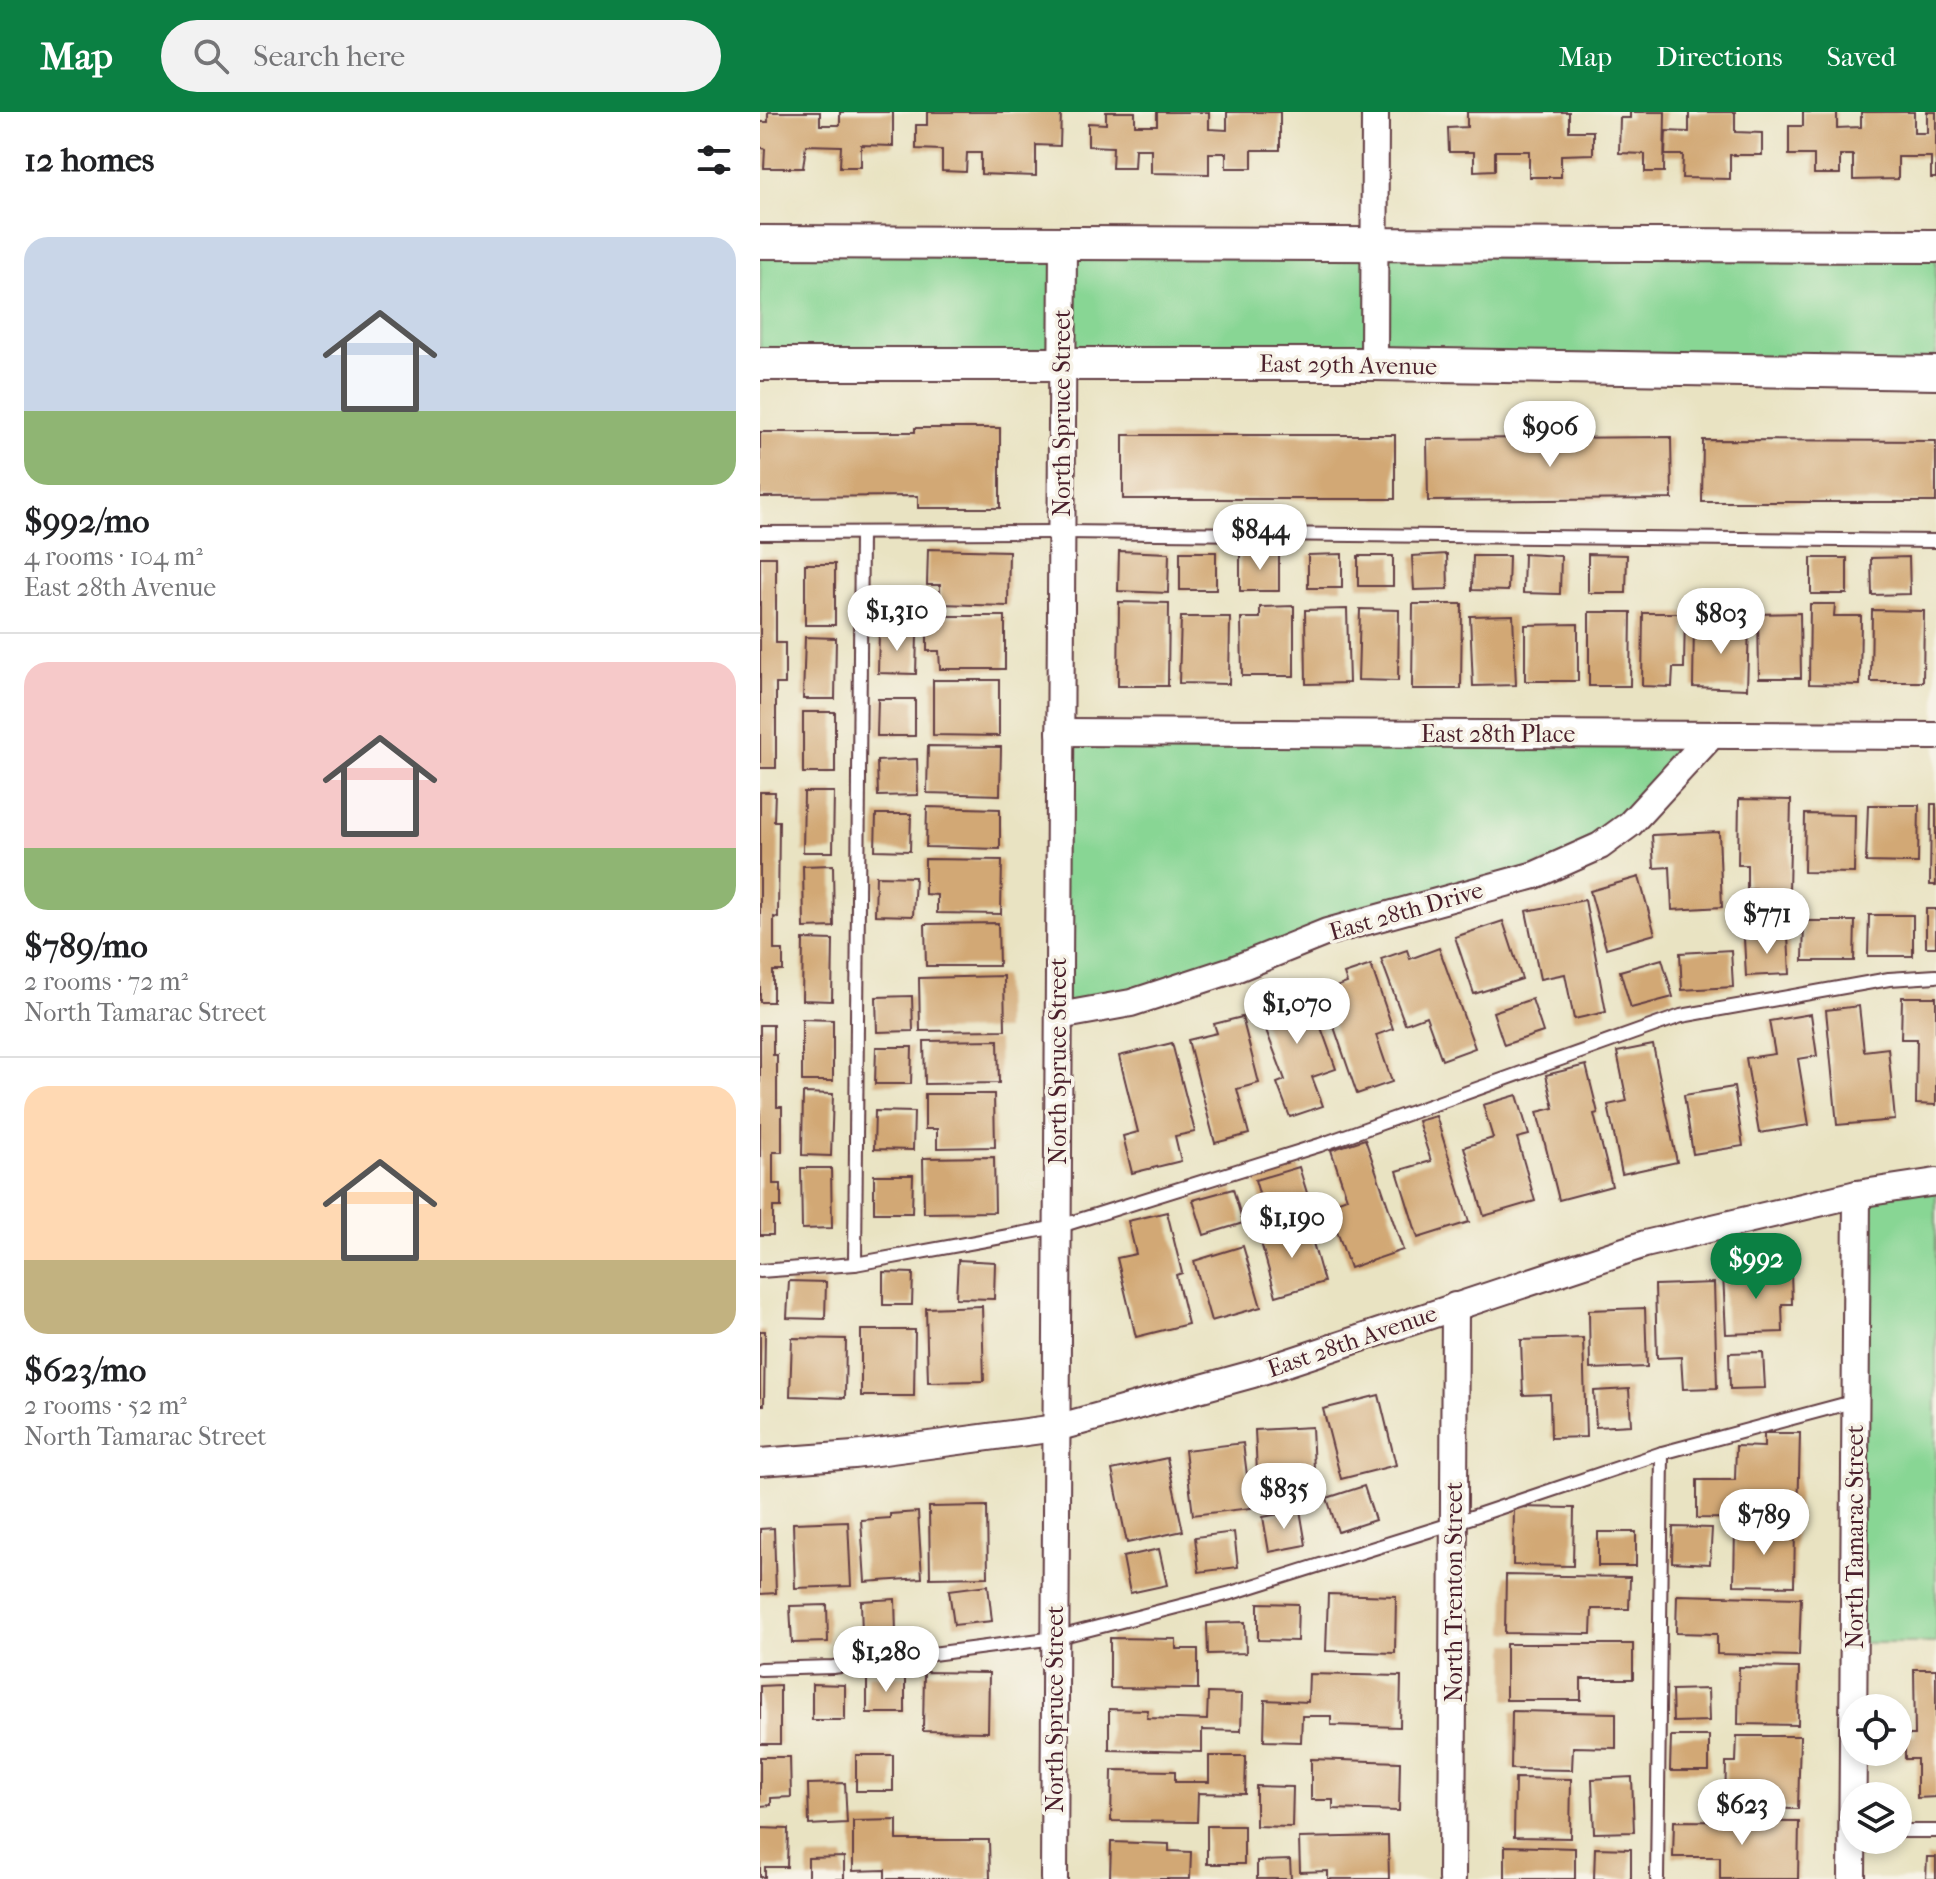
<!DOCTYPE html>
<html lang="en">
<head>
<meta charset="utf-8">
<style>
	:root { --surface:#fff; --page:#f2f2f2; --text:#202124; --muted:#757577; --line:#e0e0e0; --accent:#0b8043 }
	body { margin:0; font-family:"IM FELL French Canon",serif; background:var(--page); color:var(--text); height:100vh; display:flex; flex-direction:column; font-size:30px; white-space:nowrap }
	* { box-sizing:border-box; margin:0 }
	p { font-size:26px; color:var(--muted) }
	.icon { flex:none; width:44px; height:44px; fill:none; stroke:currentColor; stroke-width:2; stroke-linecap:round; stroke-linejoin:round }
	.map { position:relative; flex:1; overflow:hidden }
	.sheet { display:flex; flex-direction:column; background:var(--surface); width:760px }
	.sheet>* { flex:none }
	.tools { position:absolute; left:1080px; top:1582px; display:grid; gap:16px }
	.tools a { display:grid; place-items:center; width:72px; height:72px; border-radius:50%; background:var(--surface); box-shadow:0 4px 12px #0003; font-size:40px }
	.price { position:absolute; translate:-50% -68px; padding:0 18px; border-radius:28px; background:#fff; color:#222; font-size:26px; line-height:52px; filter:drop-shadow(0 2px 4px #0008) }
	.price::after { content:''; position:absolute; left:50%; top:48px; width:24px; height:18px; margin-left:-12px; background:inherit; clip-path:polygon(0 0,100% 0,50% 100%) }
	.price.on { background:var(--accent); color:#fff }
	ul { padding:0; list-style:none }
	li { display:grid; align-content:center; gap:16px; height:424px; padding:0 24px }
	li+li { border-top:2px solid var(--line) }
	li span { display:grid; place-items:center; height:248px; border-radius:24px; color:#555 }
	li>.icon { margin-inline-start:auto }
	span .icon { width:144px; height:144px; fill:#fffc; stroke-width:1 }
	li b { font-size:34px }
	h2 { display:flex; justify-content:space-between; align-items:center; height:96px; padding:0 24px; font-size:34px }
	header { display:flex; align-items:center; gap:48px; box-sizing:border-box; height:112px; padding:0 40px; background:var(--accent); color:#fff }
	header strong { font-size:38px }
	nav { display:flex; gap:44px; margin-inline-start:auto; font-size:28px }
	.search { width:560px; height:72px; background:var(--page); display:flex; align-items:center; gap:20px; box-sizing:border-box; padding:0 28px; border-radius:44px; color:var(--muted); font-size:30px }
	main { display:flex; flex:1; min-height:0 }
	.map>svg:first-child { display:block }
	.green { fill:#88d694; stroke:#697a60; stroke-width:2 }
	.building { fill:#d2a874 }
	.lines { fill:none; stroke-linecap:round; stroke-linejoin:round }
	.service-casing { stroke:#623c42; stroke-width:16 }
	.minor-casing { stroke:#623c42; stroke-width:30 }
	.tertiary-casing { stroke:#623c42; stroke-width:36 }
	.service { stroke:#fff; stroke-width:12 }
	.minor { stroke:#fff; stroke-width:26 }
	.tertiary { stroke:#fff; stroke-width:32 }
	.labels { text-anchor:middle; stroke-width:7; stroke-linejoin:round; paint-order:stroke }
	.street-label { font-size:24px; fill:#4a1f2b; stroke:#f7f3e8 }
</style>
</head>
<body>
<header>
<strong>Map</strong>
<div class="search"><svg class="icon" aria-label="search" viewBox="0 0 24 24"><circle cx="10" cy="10" r="6"/><path d="M15 15l6 6"/></svg>Search here</div>
<nav><a>Map</a><a>Directions</a><a>Saved</a></nav>
</header>
<main>
<section class="sheet">
<h2>12 homes<svg class="icon" aria-label="filters" viewBox="0 0 24 24"><path d="M4 7h16M4 17h16"/><circle cx="9" cy="7" r="2"/><circle cx="15" cy="17" r="2"/></svg></h2>
<ul>
<li><span style="background:linear-gradient(#c9d6e8 70%,#8fb573 0)"><svg class="icon" aria-label="home" viewBox="0 0 24 24"><path d="M3 11l9-7 9 7M6 9v11h12V9"/></svg></span><div><b>$992/mo</b><p>4 rooms · 104 m²</p><p>East 28th Avenue</p></div></li>
<li><span style="background:linear-gradient(#f6c9c9 75%,#8fb573 0)"><svg class="icon" aria-label="home" viewBox="0 0 24 24"><path d="M3 11l9-7 9 7M6 9v11h12V9"/></svg></span><div><b>$789/mo</b><p>2 rooms · 72 m²</p><p>North Tamarac Street</p></div></li>
<li><span style="background:linear-gradient(#ffd9b3 70%,#c2b280 0)"><svg class="icon" aria-label="home" viewBox="0 0 24 24"><path d="M3 11l9-7 9 7M6 9v11h12V9"/></svg></span><div><b>$623/mo</b><p>2 rooms · 52 m²</p><p>North Tamarac Street</p></div></li>
</ul>
</section>
<div class="map">
<svg width="1176" height="1767" viewBox="0 0 1176 1767">
	<rect width="100%" height="100%" fill="#f7f3e8"/>
	<filter id="ink" filterUnits="userSpaceOnUse"><feTurbulence type="fractalNoise" baseFrequency=".0125" numOctaves="2"/><feDisplacementMap in="SourceGraphic" scale="16" xChannelSelector="R" yChannelSelector="G"/><feConvolveMatrix kernelMatrix="1 2 1 2 8 2 1 2 1" color-interpolation-filters="sRGB"/></filter>
	<filter id="wash" filterUnits="userSpaceOnUse"><feTurbulence type="fractalNoise" baseFrequency=".006" numOctaves="4" result="noise"/><feDisplacementMap in="SourceGraphic" scale="32" xChannelSelector="R" yChannelSelector="G"/><feGaussianBlur stdDeviation="1.8" result="paint"/><feColorMatrix in="noise" values="0 0 0 0 0 0 0 0 0 0 0 0 0 0 0 0 0 1.4 0 .05"/><feComposite in="paint" operator="in"/></filter>
	<g filter="url(#wash)">
		<rect width="100%" height="100%" fill="#e9e3c2"/>
		<!-- green -->
		<g class="green">
			<polygon points="0,130 1176,134 1176,261 0,252"/>
			<polygon points="300,620 952,623 840,734 299,904"/>
			<polygon points="1176,1070 1176,1531 1095,1531 1097,1082"/>
		</g>
		<g id="blocks">
			<!-- building -->
			<g class="building">
				<polygon points="8,0 60,0 60,13 80,13 80,0 133,0 133,34 101,33 101,55 80,55 81,34 46,33 43,56 4,56 5,37 0,35 0,10 8,10"/>
				<polygon points="167,0 301,0 300,34 276,33 276,64 221,62 221,41 207,41 206,60 182,59 182,38 156,37 156,13 167,13"/>
				<polygon points="346,0 375,0 375,13 397,13 397,0 449,0 449,17 467,18 467,0 520,0 520,38 492,38 492,56 466,56 466,41 449,41 449,62 391,61 391,37 375,37 374,56 352,56 353,35 328,34 328,11 346,12"/>
				<polygon points="707,0 809,0 809,19 833,19 833,42 801,43 801,65 769,65 769,39 735,39 735,58 714,59 714,40 689,40 688,16 707,15"/>
				<polygon points="870,0 905,0 904,60 885,60 885,42 859,41 860,6 870,6"/>
				<polygon points="929,0 975,0 975,20 1002,21 1002,43 970,43 970,67 922,66 923,43 905,43 906,19 929,20"/>
				<polygon points="1043,0 1077,0 1077,16 1101,15 1101,0 1154,0 1154,21 1167,21 1167,0 1176,0 1176,66 1171,66 1171,45 1138,45 1138,67 1093,68 1093,43 1080,43 1080,62 1054,62 1054,43 1029,43 1029,14 1043,14"/>
				<polygon points="155,316 240,316 240,396 158,396 158,384 0,385 0,320 155,320"/>
				<rect x="363" y="323" width="272" height="64"/>
				<polygon points="911,325 912,387 668,389 667,327"/>
				<polygon points="943,328 1176,329 1176,390 942,390"/>
				<polygon points="168,437 249,439 248,494 180,492 180,473 167,473"/>
				<polygon points="359,439 409,441 408,481 358,479"/>
				<rect x="420" y="440" width="36" height="38"/>
				<rect x="480" y="441" width="39" height="38"/>
				<polygon points="582,442 582,476 548,476 548,443"/>
				<polygon points="687,442 688,477 654,478 652,444"/>
				<polygon points="764,442 801,444 800,482 763,481"/>
				<polygon points="828,442 867,443 866,481 828,481"/>
				<rect x="598" y="444" width="35" height="30"/>
				<polygon points="713,444 749,444 748,479 712,478"/>
				<polygon points="0,445 16,445 16,531 25,531 25,572 16,572 16,656 0,656"/>
				<polygon points="1149,445 1150,482 1112,483 1111,446"/>
				<rect x="1051" y="446" width="36" height="36"/>
				<rect x="45" y="452" width="30" height="61"/>
				<polygon points="359,490 409,491 408,574 358,574"/>
				<polygon points="653,492 702,492 701,577 652,577"/>
				<polygon points="1050,492 1075,492 1074,504 1101,504 1100,573 1049,572"/>
				<polygon points="534,494 534,564 482,564 481,506 500,506 500,495"/>
				<polygon points="587,497 589,571 546,572 545,498"/>
				<polygon points="600,497 639,498 638,569 598,568"/>
				<polygon points="1112,498 1164,499 1163,570 1111,570"/>
				<polygon points="829,500 871,500 870,574 829,574"/>
				<polygon points="883,501 925,501 924,556 913,556 912,575 882,574"/>
				<polygon points="1040,501 1041,566 999,566 998,502"/>
				<polygon points="753,503 756,573 713,574 710,504"/>
				<polygon points="167,504 245,504 245,557 180,557 179,539 167,539"/>
				<polygon points="421,505 470,505 469,572 419,571"/>
				<polygon points="934,511 989,513 987,577 933,575"/>
				<polygon points="818,512 818,569 765,569 765,513"/>
				<polygon points="119,520 157,522 156,562 118,561"/>
				<polygon points="45,525 76,526 75,587 43,587"/>
				<polygon points="173,568 239,568 239,624 173,623"/>
				<polygon points="118,587 155,587 155,624 117,624"/>
				<rect x="43" y="600" width="32" height="61"/>
				<polygon points="168,634 241,635 240,683 167,681"/>
				<polygon points="157,647 158,683 118,684 117,649"/>
				<polygon points="0,680 15,680 14,709 19,709 18,806 14,805 14,838 23,838 23,859 13,859 13,890 0,890"/>
				<polygon points="44,680 74,680 73,740 43,740"/>
				<polygon points="979,687 1031,688 1029,779 987,777 987,753 978,753"/>
				<polygon points="1171,692 1176,692 1176,773 1170,773"/>
				<polygon points="1108,693 1159,693 1158,751 1106,750"/>
				<polygon points="167,695 240,697 240,737 166,735"/>
				<polygon points="116,702 151,702 150,739 115,738"/>
				<polygon points="1045,702 1095,703 1094,761 1044,760"/>
				<polygon points="959,720 962,795 912,798 910,755 894,756 892,723"/>
				<polygon points="165,747 242,748 241,802 177,801 177,783 165,782"/>
				<polygon points="73,753 74,815 44,816 43,754"/>
				<polygon points="116,764 155,765 153,804 115,803"/>
				<polygon points="879,765 895,822 846,836 830,779"/>
				<polygon points="825,788 846,900 814,907 805,862 780,867 766,799"/>
				<rect x="1166" y="797" width="10" height="38"/>
				<polygon points="1109,803 1153,803 1153,844 1108,844"/>
				<polygon points="743,809 762,867 714,882 695,825"/>
				<polygon points="1044,809 1095,809 1094,849 1043,849"/>
				<polygon points="238,811 239,854 166,854 165,812"/>
				<polygon points="1028,824 1030,862 986,864 984,826"/>
				<polygon points="43,827 73,828 72,889 42,888"/>
				<polygon points="679,836 715,936 682,948 666,904 645,912 621,847 647,838 650,847"/>
				<polygon points="971,838 973,875 922,878 920,841"/>
				<polygon points="902,847 913,885 871,896 860,859"/>
				<polygon points="611,853 633,917 616,923 632,970 597,982 562,880 587,871 584,862"/>
				<polygon points="244,864 245,918 160,919 159,866"/>
				<polygon points="545,871 576,957 552,965 563,994 530,1005 517,971 525,968 495,889"/>
				<polygon points="152,884 153,919 117,920 116,885"/>
				<polygon points="1142,885 1176,885 1176,993 1156,992 1157,927 1141,927"/>
				<polygon points="772,887 783,920 744,933 733,900"/>
				<polygon points="1099,894 1104,939 1128,936 1135,1008 1077,1013 1066,898"/>
				<polygon points="1051,902 1057,944 1038,947 1049,1013 999,1021 986,946 1015,942 1009,909"/>
				<polygon points="482,905 499,971 477,977 489,1022 455,1031 428,928 457,921 454,912"/>
				<polygon points="42,907 73,908 73,969 42,969"/>
				<polygon points="0,913 13,913 13,943 17,943 17,995 22,995 22,1040 13,1040 13,1072 21,1072 21,1095 13,1095 13,1123 0,1123"/>
				<polygon points="238,928 239,971 165,972 164,929"/>
				<polygon points="412,931 435,1020 415,1024 421,1049 372,1061 363,1024 378,1020 359,944"/>
				<polygon points="893,933 917,1050 862,1062 848,993 867,989 857,940"/>
				<polygon points="116,935 152,935 151,972 115,972"/>
				<polygon points="826,953 838,1001 834,1002 852,1074 799,1088 777,1000 794,996 786,963"/>
				<polygon points="974,975 983,1034 933,1042 924,983"/>
				<polygon points="43,981 73,982 71,1044 42,1043"/>
				<polygon points="165,982 234,982 235,1035 177,1036 177,1017 165,1017"/>
				<polygon points="757,983 769,1023 757,1026 775,1089 724,1104 704,1035 733,1026 723,993"/>
				<polygon points="115,999 154,1000 153,1038 114,1037"/>
				<polygon points="676,1004 709,1110 658,1126 637,1059 671,1049 658,1009"/>
				<polygon points="605,1027 643,1138 590,1156 568,1093 587,1086 571,1038"/>
				<polygon points="234,1045 235,1100 164,1101 163,1046"/>
				<polygon points="539,1055 551,1094 507,1108 495,1068"/>
				<polygon points="41,1056 71,1056 72,1116 42,1117"/>
				<polygon points="114,1063 153,1063 152,1101 114,1101"/>
				<polygon points="473,1077 483,1111 444,1123 433,1088"/>
				<polygon points="407,1100 422,1161 416,1163 428,1212 376,1225 357,1146 376,1142 368,1109"/>
				<polygon points="548,1113 564,1170 516,1184 500,1127"/>
				<polygon points="483,1134 501,1195 451,1209 434,1149"/>
				<polygon points="198,1148 235,1150 234,1187 196,1186"/>
				<polygon points="1031,1159 1032,1192 1022,1192 1023,1220 966,1222 963,1162"/>
				<polygon points="123,1160 153,1161 152,1193 123,1193"/>
				<polygon points="29,1169 66,1170 65,1207 27,1206"/>
				<polygon points="954,1171 957,1276 923,1277 921,1245 897,1246 895,1173"/>
				<polygon points="222,1194 224,1269 168,1270 166,1196"/>
				<polygon points="885,1196 887,1255 830,1257 829,1198"/>
				<polygon points="101,1218 155,1218 154,1284 101,1284"/>
				<polygon points="0,1219 5,1219 4,1293 0,1293"/>
				<polygon points="32,1226 86,1227 85,1286 30,1284"/>
				<polygon points="823,1226 826,1325 791,1326 790,1282 763,1283 761,1228"/>
				<polygon points="1003,1240 1005,1276 970,1277 969,1241"/>
				<polygon points="869,1277 871,1313 836,1315 834,1279"/>
				<polygon points="619,1283 636,1353 581,1367 563,1297"/>
				<polygon points="552,1315 555,1379 498,1381 495,1318"/>
				<polygon points="1004,1321 1040,1321 1038,1407 937,1406 937,1368 975,1368 976,1334 1004,1335"/>
				<polygon points="483,1331 491,1396 433,1403 425,1338"/>
				<polygon points="407,1346 423,1419 367,1431 352,1358"/>
				<polygon points="604,1374 615,1408 578,1420 567,1386"/>
				<polygon points="227,1394 228,1465 170,1466 169,1395"/>
				<polygon points="754,1395 814,1396 813,1454 753,1453"/>
				<polygon points="540,1398 546,1433 509,1440 503,1405"/>
				<polygon points="158,1400 162,1466 105,1470 101,1408 130,1406 130,1402"/>
				<polygon points="88,1409 91,1474 35,1476 33,1411"/>
				<polygon points="913,1415 952,1416 950,1452 912,1450"/>
				<polygon points="14,1416 16,1481 0,1482 0,1417"/>
				<polygon points="975,1416 1035,1417 1034,1474 974,1473"/>
				<polygon points="474,1420 478,1455 439,1460 435,1425"/>
				<rect x="838" y="1420" width="38" height="34"/>
				<polygon points="399,1437 407,1473 370,1481 363,1445"/>
				<polygon points="746,1463 870,1465 869,1497 832,1497 831,1522 745,1521"/>
				<polygon points="228,1473 232,1509 194,1513 189,1478"/>
				<polygon points="568,1482 636,1484 635,1541 566,1539"/>
				<polygon points="917,1483 1041,1486 1039,1544 957,1542 957,1522 916,1521"/>
				<polygon points="135,1487 136,1522 102,1523 101,1489"/>
				<polygon points="498,1491 538,1492 537,1529 498,1528"/>
				<polygon points="67,1493 68,1530 32,1531 30,1494"/>
				<polygon points="485,1510 486,1541 448,1542 447,1511"/>
				<polygon points="350,1526 416,1527 416,1537 438,1537 438,1577 350,1576"/>
				<polygon points="746,1532 873,1532 873,1567 821,1567 821,1588 746,1588"/>
				<polygon points="979,1555 1039,1556 1038,1613 978,1612"/>
				<polygon points="1154,1557 1176,1557 1176,1685 1157,1686 1157,1647 1145,1647 1145,1623 1155,1623"/>
				<polygon points="164,1560 229,1561 228,1620 163,1619"/>
				<polygon points="549,1562 641,1564 640,1615 571,1613 571,1604 542,1604 541,1630 504,1629 505,1588 548,1590"/>
				<polygon points="107,1563 145,1564 145,1601 107,1601"/>
				<polygon points="52,1572 85,1573 85,1608 52,1608"/>
				<polygon points="20,1573 20,1632 0,1632 0,1574"/>
				<polygon points="948,1577 949,1609 913,1610 912,1578"/>
				<polygon points="448,1581 482,1582 481,1619 442,1618 442,1640 349,1638 349,1597 388,1598 387,1606 447,1608"/>
				<polygon points="752,1599 856,1601 856,1636 813,1635 812,1658 751,1657"/>
				<polygon points="911,1624 949,1624 949,1659 910,1659"/>
				<polygon points="977,1624 1040,1624 1038,1697 965,1696 966,1650 976,1650"/>
				<rect x="96" y="1643" width="37" height="36"/>
				<polygon points="449,1644 486,1644 485,1682 438,1681 437,1710 351,1709 352,1658 415,1659 415,1670 449,1670"/>
				<polygon points="0,1645 30,1645 31,1685 11,1686 11,1693 0,1694"/>
				<polygon points="551,1647 640,1650 639,1699 573,1697 573,1688 551,1688"/>
				<polygon points="872,1665 874,1720 834,1721 832,1667"/>
				<polygon points="755,1666 811,1667 810,1726 754,1725"/>
				<polygon points="85,1671 87,1711 49,1713 48,1672"/>
				<polygon points="496,1674 533,1675 532,1715 496,1714"/>
				<polygon points="137,1708 137,1728 229,1728 230,1767 125,1767 125,1758 93,1759 93,1709"/>
				<polygon points="914,1709 1039,1710 1038,1767 960,1767 960,1745 913,1745"/>
				<rect x="447" y="1714" width="37" height="38"/>
				<polygon points="0,1716 28,1717 27,1755 5,1755 5,1765 0,1765"/>
				<polygon points="628,1724 629,1767 568,1767 568,1759 540,1760 539,1726"/>
				<polygon points="351,1730 409,1732 409,1739 431,1740 430,1767 350,1767"/>
				<polygon points="745,1734 815,1736 815,1767 745,1767"/>
				<polygon points="835,1736 871,1737 871,1767 834,1767"/>
				<polygon points="84,1745 84,1767 48,1767 48,1746"/>
				<polygon points="1167,1745 1176,1745 1176,1767 1166,1767"/>
				<polygon points="530,1748 531,1767 497,1767 497,1749"/>
			</g>
		</g>
	</g>
	<g filter="url(#ink)">
		<use href="#blocks" fill-opacity="0" stroke="#623c42" stroke-width="2"/>
		<g class="lines">
			<!-- service casing -->
			<g class="service-casing">
				<g id="service">
					<polyline points="0,421 301,420 1176,429"/>
					<polyline points="95,1152 101,421"/>
					<polyline points="0,1159 95,1152 297,1115 560,1033 921,904 1129,867 1176,864"/>
					<polyline points="0,1557 73,1555 295,1526 471,1481 694,1411 902,1341 1096,1289"/>
					<polyline points="1138,1719 1176,1719"/>
					<polyline points="897,1767 902,1341"/>
				</g>
			</g>
			<!-- minor casing -->
			<g class="minor-casing">
				<g id="minor">
					<polyline points="614,252 615,0"/>
					<polyline points="300,620 1176,624"/>
					<polyline points="299,904 371,891 475,857 567,820 775,763 840,734 870,712 952,623"/>
					<polyline points="0,1350 94,1343 296,1316 493,1262 885,1132 1097,1082 1176,1070"/>
					<polyline points="294,1767 303,130"/>
					<polyline points="692,1767 695,1194"/>
					<polyline points="1092,1767 1097,1082"/>
				</g>
			</g>
			<!-- tertiary casing -->
			<g class="tertiary-casing">
				<g id="tertiary">
					<polyline points="0,130 1176,134"/>
					<polyline points="0,252 614,252 1176,261"/>
				</g>
			</g>
			<!-- service -->
			<use href="#service" class="service"/>
			<!-- minor -->
			<use href="#minor" class="minor"/>
			<!-- tertiary -->
			<use href="#tertiary" class="tertiary"/>
		</g>
	</g>
	<g class="labels">
		<!-- street labels -->
		<g class="street-label">
			<text transform="translate(588 253) rotate(1)" y="8">East 29th Avenue</text>
			<text transform="translate(302 301) rotate(-90)" y="8">North Spruce Street</text>
			<text x="738" y="630">East 28th Place</text>
			<text transform="translate(646 799) rotate(-16)" y="8">East 28th Drive</text>
			<text transform="translate(298 949) rotate(-90)" y="8">North Spruce Street</text>
			<text transform="translate(592 1229) rotate(-19)" y="8">East 28th Avenue</text>
			<text transform="translate(1095 1425) rotate(-90)" y="8">North Tamarac Street</text>
			<text transform="translate(694 1480) rotate(-90)" y="8">North Trenton Street</text>
			<text transform="translate(295 1597) rotate(-90)" y="8">North Spruce Street</text>
		</g>
	</g>
</svg>
<div class="tools">
<a><svg class="icon" aria-label="locate" viewBox="0 0 24 24"><circle cx="12" cy="12" r="6"/><path d="M12 2v4M12 18v4M2 12h4M18 12h4"/></svg></a>
<a><svg class="icon" aria-label="layers" viewBox="0 0 24 24"><path d="M12 4l9 5-9 5-9-5zM3 14l9 5 9-5"/></svg></a>
</div>
<b class="price" style="left:790px;top:357px">$906</b>
<b class="price" style="left:500px;top:460px">$844</b>
<b class="price" style="left:137px;top:541px">$1,310</b>
<b class="price" style="left:961px;top:544px">$803</b>
<b class="price" style="left:1007px;top:844px">$771</b>
<b class="price" style="left:537px;top:934px">$1,070</b>
<b class="price" style="left:532px;top:1148px">$1,190</b>
<b class="price on" style="left:996px;top:1189px">$992</b>
<b class="price" style="left:524px;top:1419px">$835</b>
<b class="price" style="left:1004px;top:1445px">$789</b>
<b class="price" style="left:126px;top:1582px">$1,280</b>
<b class="price" style="left:982px;top:1735px">$623</b>
</div>
</main>
</body>
</html>
